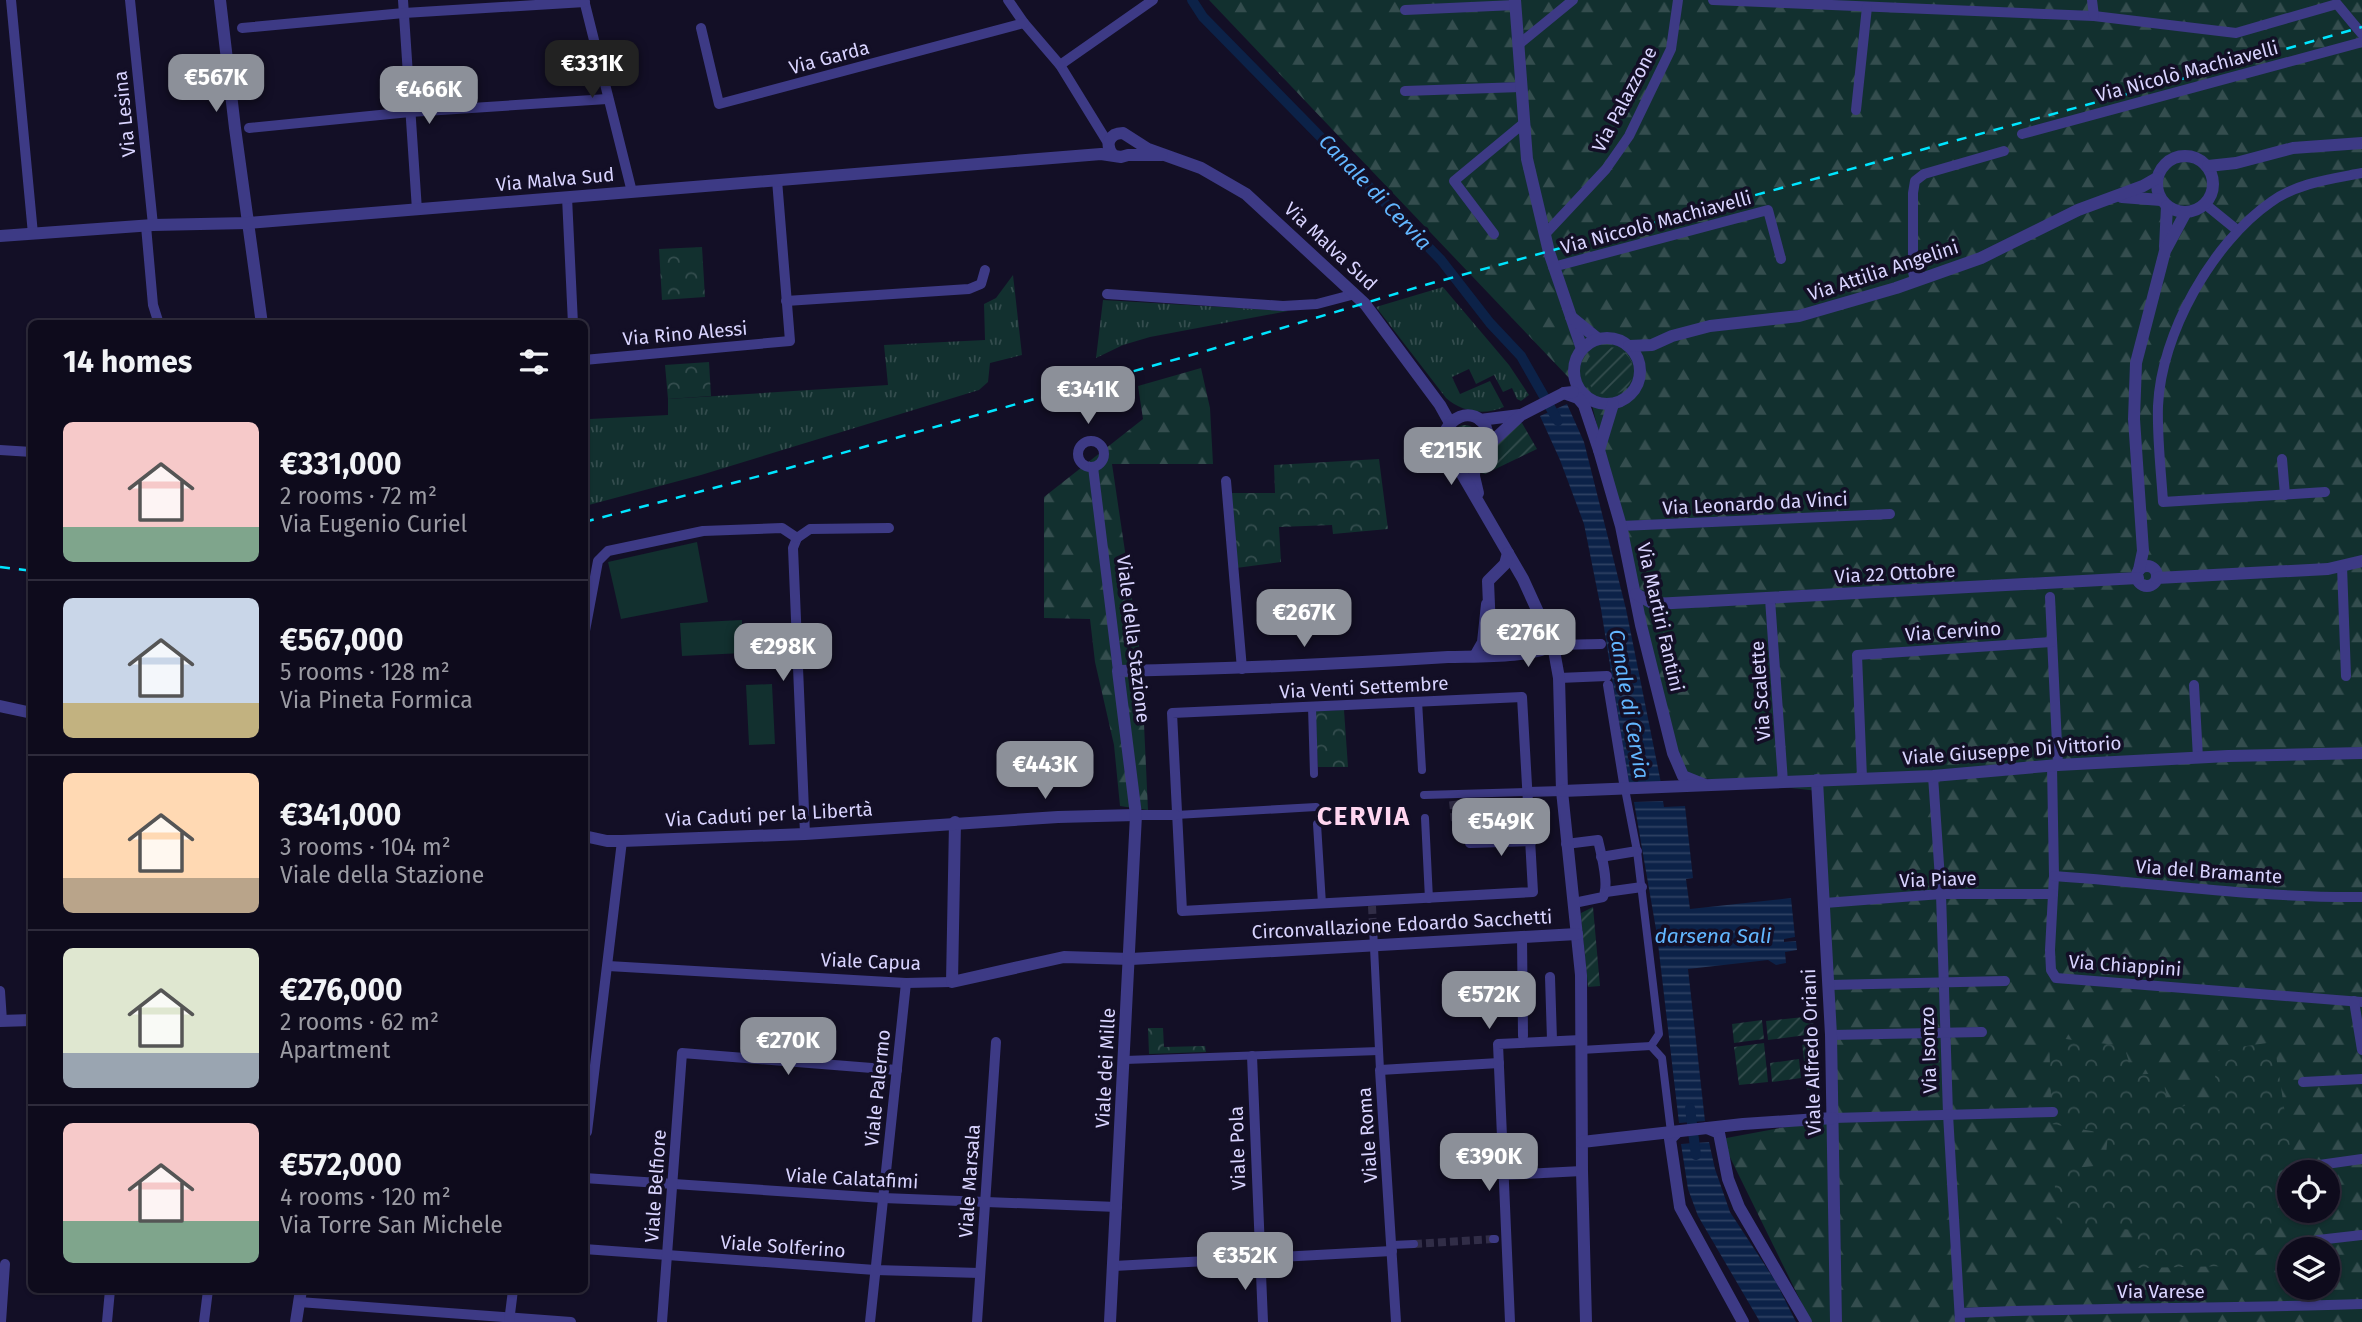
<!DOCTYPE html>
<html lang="en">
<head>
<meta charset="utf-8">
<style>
	:root { --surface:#0e0b1c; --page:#171425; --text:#f1f3f6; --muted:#9b9ba3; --line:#2e2b3b; --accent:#8c9099 }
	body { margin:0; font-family:"Fira Sans",sans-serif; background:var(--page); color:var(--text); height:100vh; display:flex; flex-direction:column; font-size:26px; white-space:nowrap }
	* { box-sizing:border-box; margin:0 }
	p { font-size:23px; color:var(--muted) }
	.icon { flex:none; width:38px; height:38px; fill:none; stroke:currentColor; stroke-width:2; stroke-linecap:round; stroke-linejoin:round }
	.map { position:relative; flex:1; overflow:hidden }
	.side { position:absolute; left:28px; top:320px; width:560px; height:973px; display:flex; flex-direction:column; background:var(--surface); border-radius:10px; box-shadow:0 2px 5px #0004,0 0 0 2px var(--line) }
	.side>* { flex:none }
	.buttons { position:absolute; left:2277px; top:1160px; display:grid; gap:14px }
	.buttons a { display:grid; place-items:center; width:63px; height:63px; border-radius:50%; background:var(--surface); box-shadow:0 2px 5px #0004,0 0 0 2px var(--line); font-size:35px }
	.price { position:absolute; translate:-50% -60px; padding:0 16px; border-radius:14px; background:var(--accent); color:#fff; font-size:23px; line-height:46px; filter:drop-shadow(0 2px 4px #0008) }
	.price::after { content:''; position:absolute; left:50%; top:42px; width:21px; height:16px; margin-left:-10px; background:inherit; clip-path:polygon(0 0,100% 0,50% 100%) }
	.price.selected { background:#222; color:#fff }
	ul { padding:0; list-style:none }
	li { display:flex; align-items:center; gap:21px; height:175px; padding:0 35px }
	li+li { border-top:2px solid var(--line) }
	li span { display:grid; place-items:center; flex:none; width:196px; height:140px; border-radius:10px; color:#555 }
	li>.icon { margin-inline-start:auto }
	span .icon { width:84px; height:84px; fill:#fffc; stroke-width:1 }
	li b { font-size:30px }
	h2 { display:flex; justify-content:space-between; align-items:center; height:84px; padding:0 35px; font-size:30px }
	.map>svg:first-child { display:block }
	.grass { fill:url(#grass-tufts) }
	.forest { fill:url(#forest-firs); fill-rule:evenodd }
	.park { fill:url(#park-crowns) }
	.garden { fill:url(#garden-furrows) }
	.pitch { fill:#12302f }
	.water { fill:url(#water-rules) }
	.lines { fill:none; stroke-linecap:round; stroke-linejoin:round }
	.canal { stroke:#0c2248; stroke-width:10 }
	.pedestrian-tunnel { stroke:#312d47; stroke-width:8; stroke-dasharray:8 4; stroke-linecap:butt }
	.pedestrian { stroke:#3d3a85; stroke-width:8 }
	.minor { stroke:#3d3a85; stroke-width:10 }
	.tertiary { stroke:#3d3a85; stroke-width:12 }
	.rail { stroke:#00e5ff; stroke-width:2.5; stroke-dasharray:10 9; stroke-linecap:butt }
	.labels { text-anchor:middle; stroke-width:7; stroke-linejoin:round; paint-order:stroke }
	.street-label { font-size:19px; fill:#d9d4ff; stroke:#130f26 }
	.water-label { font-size:21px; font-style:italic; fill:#62b6ff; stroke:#130f26 }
	.district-label { font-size:26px; font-weight:bold; letter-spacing:2px; fill:#ffd6f0; stroke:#130f26 }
</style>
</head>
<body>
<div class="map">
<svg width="2362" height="1322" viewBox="0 0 2362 1322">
	<defs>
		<pattern id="grass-tufts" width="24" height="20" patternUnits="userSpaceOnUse" patternTransform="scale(1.75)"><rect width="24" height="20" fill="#12302f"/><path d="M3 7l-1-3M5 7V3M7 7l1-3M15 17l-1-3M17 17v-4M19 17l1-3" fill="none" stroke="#344d4e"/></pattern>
		<pattern id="forest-firs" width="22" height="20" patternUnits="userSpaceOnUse" patternTransform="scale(1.75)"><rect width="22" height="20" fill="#12302f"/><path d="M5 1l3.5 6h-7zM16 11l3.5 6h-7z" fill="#344d4e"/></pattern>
		<pattern id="park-crowns" width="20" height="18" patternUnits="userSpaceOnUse" patternTransform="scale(1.75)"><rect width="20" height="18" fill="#12302f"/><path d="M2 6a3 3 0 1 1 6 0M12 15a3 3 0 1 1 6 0" fill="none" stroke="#344d4e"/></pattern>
		<pattern id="garden-furrows" width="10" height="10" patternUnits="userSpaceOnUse" patternTransform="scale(1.75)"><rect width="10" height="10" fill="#12302f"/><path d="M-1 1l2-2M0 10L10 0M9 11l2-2" fill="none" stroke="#344d4e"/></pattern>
		<pattern id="water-rules" width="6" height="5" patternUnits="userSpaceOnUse" patternTransform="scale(1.75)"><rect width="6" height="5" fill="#0c2248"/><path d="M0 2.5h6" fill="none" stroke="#2f4163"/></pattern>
	</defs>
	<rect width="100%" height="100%" fill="#130f26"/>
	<!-- grass -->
	<g class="grass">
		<polygon points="1013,275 1022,355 990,363 988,382 979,390 701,475 585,506 585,416 590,419 668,415 668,399 888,385 884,345 985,340 984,304 996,298"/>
		<path d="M1443,287L1509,365L1529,395L1521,401L1517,399L1512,388L1503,392L1494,375L1476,384L1469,369L1452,377L1460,394L1490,381L1504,407C1484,416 1462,412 1446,398L1376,307Z"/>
		<polygon points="1103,300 1288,311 1150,337 1123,345 1096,358"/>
	</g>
	<!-- forest -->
	<g class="forest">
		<path d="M1209,0H2362V1322H1811L1721,1139L1833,1118L1818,791L1683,776L1591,401ZM2289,1172H2328V1211H2289ZM2289,1250H2328V1288H2289Z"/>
		<polygon points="1201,368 1210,408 1213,464 1112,464 1141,659 1148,810 1120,806 1114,745 1095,662 1090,619 1044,618 1044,497 1143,419 1138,386"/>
	</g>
	<!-- park -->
	<g class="park">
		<polygon points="702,247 705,297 662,300 659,249"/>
		<polygon points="709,362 711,396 668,399 665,365"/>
		<polygon points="1379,459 1388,529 1333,534 1332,525 1279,527 1281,562 1236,568 1230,493 1275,493 1274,465"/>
		<polygon points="1344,710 1348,767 1318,767 1315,711"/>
		<polygon points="1148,1028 1163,1028 1164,1047 1205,1046 1206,1052 1149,1054"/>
		<polygon points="2049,1037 2124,1046 2133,1075 2161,1073 2170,1109 2218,1099 2212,1051 2274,1042 2294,1172 2289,1172 2289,1209 2271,1213 2272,1242 2232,1266 2135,1268 2136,1230 2057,1225 2054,1170 2105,1165 2108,1134 2052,1124"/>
	</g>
	<!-- garden -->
	<g class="garden">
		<circle cx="1609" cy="371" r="24"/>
		<path d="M1519,423H1522L1537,449L1485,474L1481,473C1485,450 1503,438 1519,423Z"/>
		<circle cx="1465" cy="438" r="13"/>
		<polygon points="1593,907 1600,986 1588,987 1581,918 1581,913"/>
		<polygon points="1813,1016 1814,1034 1768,1040 1766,1021"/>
		<polygon points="1762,1020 1764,1039 1734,1043 1732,1024"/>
		<polygon points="1815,1041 1820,1088 1807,1090 1802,1042"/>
		<polygon points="1764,1043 1768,1082 1739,1085 1734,1047"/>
		<polygon points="1799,1059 1801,1078 1772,1082 1770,1063"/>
	</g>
	<!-- pitch -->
	<g class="pitch">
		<polygon points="697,542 708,602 621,619 608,562"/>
		<polygon points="742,620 743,653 682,656 680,623"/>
		<polygon points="772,684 775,744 749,745 746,685"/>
	</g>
	<!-- water -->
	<g class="water">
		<polygon points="1567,404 1584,442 1626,609 1661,783 1629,784 1601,609 1584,524 1560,460 1540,416"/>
		<polygon points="1663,801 1664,807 1685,806 1693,878 1686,879 1690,909 1791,898 1795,937 1784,939 1784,942 1796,941 1797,950 1785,952 1786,963 1776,965 1768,960 1688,969 1705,1121 1679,1123 1657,935 1634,802"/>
		<polygon points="1709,1142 1715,1169 1730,1212 1776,1282 1796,1322 1760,1322 1698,1216 1688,1189 1681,1144"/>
	</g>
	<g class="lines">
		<!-- canal -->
		<g class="canal">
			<polyline points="1192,0 1203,17 1441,260 1490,323 1521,356 1558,421"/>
			<polyline points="1690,1108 1696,1155"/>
		</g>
		<!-- pedestrian-tunnel -->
		<g class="pedestrian-tunnel">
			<polyline points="1453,801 1455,822"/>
			<polyline points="1372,906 1373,927"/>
			<polyline points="1414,1244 1493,1239"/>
		</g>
		<!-- pedestrian -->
		<g class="pedestrian">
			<polyline points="1418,701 1422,770"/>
			<polyline points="1312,707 1314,774"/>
			<polyline points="1625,789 1637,851 1659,1034 1651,1046"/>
			<polyline points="1424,795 1528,792"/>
			<polyline points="1176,815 1316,807"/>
			<polyline points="1425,818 1429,899"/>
			<polyline points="1317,824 1322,904"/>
			<polyline points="1373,927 1380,1070"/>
			<polyline points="1651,1046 1662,1058 1671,1132"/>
			<polyline points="1581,1050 1651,1046"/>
			<polyline points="1125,1060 1379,1051"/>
			<polyline points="1493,1239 1495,1239"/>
			<polyline points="1392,1245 1414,1244"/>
		</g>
		<!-- minor -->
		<g class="minor">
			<polyline points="11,0 33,234"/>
			<polyline points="130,0 153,225"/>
			<polyline points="403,0 417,210"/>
			<polyline points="584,0 632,192"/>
			<polyline points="1008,0 1024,23 1060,65 1108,143"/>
			<polyline points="1713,0 2094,16 2236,33 2337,4 2362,34"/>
			<polyline points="2092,0 2094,16"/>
			<polyline points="1405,10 1515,5"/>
			<polyline points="242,28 404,13 585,2"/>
			<polyline points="701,28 719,104 1024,23"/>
			<polyline points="1518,45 1573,0"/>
			<polyline points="1060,65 1153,0"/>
			<polyline points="1405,91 1521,87"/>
			<polyline points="1856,110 1867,7"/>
			<polyline points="249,128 410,112 607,99"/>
			<polyline points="2022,134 2362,42"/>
			<polyline points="567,197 573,324"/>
			<polyline points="2205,204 2237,230"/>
			<polyline points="146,226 153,305 159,324"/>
			<polyline points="1547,232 1606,169 1629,136 1671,49 1678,0"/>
			<polyline points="1494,234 1454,181 1524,123"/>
			<polyline points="1553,267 1768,210 1781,259"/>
			<polyline points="1915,282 1913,271 1913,193 1915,181 1924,174 2004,151"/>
			<polyline points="1107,294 1283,306 1317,304 1355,294"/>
			<polyline points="786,301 969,289 981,284 985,270"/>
			<polyline points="584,360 790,341 777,180"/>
			<circle cx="1091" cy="454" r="13"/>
			<polyline points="0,450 32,452"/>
			<polyline points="2282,459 2285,495"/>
			<polyline points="1093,467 1118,671"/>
			<polyline points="1226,481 1242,669"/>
			<path d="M2325,492L2163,502C2161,470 2157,438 2158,406C2161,334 2212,243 2271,202C2297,183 2331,179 2362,173"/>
			<polyline points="1621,526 1890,514"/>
			<polyline points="797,538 793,548 805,834"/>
			<polyline points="2342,566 2346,676"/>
			<polyline points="2050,597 2058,765"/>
			<polyline points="1770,599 1783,782"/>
			<polyline points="584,636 598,561 608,551 703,531 782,528 797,538 810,529 889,528"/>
			<polyline points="1553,645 1601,644"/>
			<polyline points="1474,656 1482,642 1486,604"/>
			<polyline points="1559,678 1607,676"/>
			<polyline points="1608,685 1625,789"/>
			<polyline points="2194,685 2198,758"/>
			<polygon points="1522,697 1533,892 1182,911 1172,713"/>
			<polyline points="2052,766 2054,876 2050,950 2051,970 2056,978 2362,1002"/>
			<polyline points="1933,776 1941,894 1948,1114 1960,1322"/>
			<polyline points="1862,778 1857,655 2052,642"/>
			<polyline points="1528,792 1562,791"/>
			<polyline points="1136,815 1176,815"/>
			<polyline points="1470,843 1532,841"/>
			<path d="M1566,844L1598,840C1601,854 1610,885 1603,897L1574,903"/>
			<polyline points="1601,857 1637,851"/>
			<path d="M2054,876C2156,883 2259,898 2362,897"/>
			<polyline points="1606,892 1642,887"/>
			<polyline points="1825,903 1941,894 2053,894"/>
			<polyline points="1522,936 1523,1036"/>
			<polyline points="608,966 906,983 952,982"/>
			<polyline points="1550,977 1552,1040"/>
			<polyline points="1828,985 2005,981"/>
			<polyline points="0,991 2,1021"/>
			<polyline points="2354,1001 2362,1050"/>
			<polyline points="1831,1035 1982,1032"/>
			<polyline points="1252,1056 1263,1322"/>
			<polyline points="2303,1082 2362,1079"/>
			<polyline points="1833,1118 2053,1112"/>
			<polyline points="587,1132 622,841"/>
			<polyline points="2305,1167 2362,1159"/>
			<polyline points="1504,1175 1582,1171"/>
			<polyline points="584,1178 883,1198 1117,1207"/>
			<polyline points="2318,1240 2362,1235"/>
			<polyline points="584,1249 875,1270 980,1273"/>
			<polyline points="1114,1266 1392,1251"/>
			<polyline points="299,1302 571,1322"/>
			<path d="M1960,1313C2094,1307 2228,1309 2362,1304"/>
			<polyline points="1,1322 5,1264"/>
			<polyline points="107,1322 110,1290"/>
			<polyline points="204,1322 208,1290"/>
			<polyline points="509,1322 513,1290"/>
			<polyline points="662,1322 682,1053 897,1070"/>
			<polyline points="870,1322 906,983"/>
			<polyline points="977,1322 996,1042"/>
			<polyline points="1396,1322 1380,1070 1499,1063"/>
			<polyline points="1510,1322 1498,1044 1581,1040"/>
		</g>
		<!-- tertiary -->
		<g class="tertiary">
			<polyline points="220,0 235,128 262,324"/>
			<polyline points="1515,0 1527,159 1549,252 1582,349"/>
			<path d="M1113,155C1104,144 1110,133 1123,133L1148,149L1201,168L1246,194L1365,304L1440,405L1450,423"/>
			<circle cx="2185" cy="184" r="28"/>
			<polyline points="2208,166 2236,163 2293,148 2362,143"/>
			<polyline points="2122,197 2161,200"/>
			<polyline points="0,236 153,225 248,223 1101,154 1121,157 1128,155 1162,155"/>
			<polyline points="2165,247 2167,206"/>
			<polyline points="1571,317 1598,339"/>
			<circle cx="1607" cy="371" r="33"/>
			<polyline points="1629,346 1652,345 1672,336 1710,326 1799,316 1896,288 1981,258 2078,210 2143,186 2157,178"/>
			<polyline points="1564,393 1578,398 1584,405 1599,450 1621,526 1641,625 1673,753 1683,776 1703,784"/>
			<polyline points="1480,420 1520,415"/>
			<path d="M1486,446C1495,416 1461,403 1446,430C1443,449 1455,461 1475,457L1521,415L1564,393L1573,392"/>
			<polyline points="1599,450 1613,404"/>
			<polyline points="1475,457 1474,476 1478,493"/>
			<polyline points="1459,458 1462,474 1523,579 1553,645 1559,678 1562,791 1581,975 1582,1171 1586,1322"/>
			<circle cx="2147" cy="576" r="10"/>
			<polyline points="2139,570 2143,551 2134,419 2136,363 2165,251 2186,212"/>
			<polyline points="2157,578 2328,569 2362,561"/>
			<polyline points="1636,594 1654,604 2138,578"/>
			<polyline points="1491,655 1488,581 1505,564 1508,553"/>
			<polyline points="0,706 32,713"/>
			<polyline points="1817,780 1831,1035 1836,1322"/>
			<polyline points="1562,791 1933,776 2058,765 2228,756 2362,753"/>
			<polyline points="955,822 952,982 1064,957 1131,959 1577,934"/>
			<polyline points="584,836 607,841 622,841 805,834 1058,817 1136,815"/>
			<polyline points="0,1021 32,1020"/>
			<polyline points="1707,1128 1719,1133 1728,1179 1739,1207 1806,1322"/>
			<polyline points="1677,1132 1670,1139 1680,1207 1743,1322"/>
			<polyline points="1582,1142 1743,1124 1833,1118"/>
			<polyline points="296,1322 301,1290"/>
			<path d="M1110,1322L1136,815L1118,671C1228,669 1338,664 1448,657C1474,656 1533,658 1553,645"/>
		</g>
		<!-- rail -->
		<g class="rail">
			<polyline points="584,522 771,473 1209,350 1425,285 2178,80 2362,27"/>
			<polyline points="0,567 32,571"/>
		</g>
	</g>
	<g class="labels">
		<!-- street labels -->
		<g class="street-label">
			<text transform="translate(829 57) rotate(-15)" y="7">Via Garda</text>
			<text transform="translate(2187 71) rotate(-15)" y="7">Via Nicolò Machiavelli</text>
			<text transform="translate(1624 99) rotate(-62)" y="7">Via Palazzone</text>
			<text transform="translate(124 114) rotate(-96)" y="7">Via Lesina</text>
			<text transform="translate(555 179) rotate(-5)" y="7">Via Malva Sud</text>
			<text transform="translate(1656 222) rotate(-15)" y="7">Via Niccolò Machiavelli</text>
			<text transform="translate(1331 246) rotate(43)" y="7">Via Malva Sud</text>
			<text transform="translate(1883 270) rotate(-18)" y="7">Via Attilia Angelini</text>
			<text transform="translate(685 333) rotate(-5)" y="7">Via Rino Alessi</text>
			<text transform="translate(1755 503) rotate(-3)" y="7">Via Leonardo da Vinci</text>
			<text transform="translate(1895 573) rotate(-3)" y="7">Via 22 Ottobre</text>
			<text transform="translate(1661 617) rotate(77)" y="7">Via Martiri Fantini</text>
			<text transform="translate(1953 631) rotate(-4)" y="7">Via Cervino</text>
			<text transform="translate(1134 639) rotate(83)" y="7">Viale della Stazione</text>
			<text transform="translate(1364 687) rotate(-3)" y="7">Via Venti Settembre</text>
			<text transform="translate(1760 691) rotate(-94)" y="7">Via Scalette</text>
			<text transform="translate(2012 750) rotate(-4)" y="7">Viale Giuseppe Di Vittorio</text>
			<text transform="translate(769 814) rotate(-3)" y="7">Via Caduti per la Libertà</text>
			<text transform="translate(2209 871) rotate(4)" y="7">Via del Bramante</text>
			<text transform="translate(1938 879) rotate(-2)" y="7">Via Piave</text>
			<text transform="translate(1402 924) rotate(-3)" y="7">Circonvallazione Edoardo Sacchetti</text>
			<text transform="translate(871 961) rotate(2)" y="7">Viale Capua</text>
			<text transform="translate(2125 965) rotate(4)" y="7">Via Chiappini</text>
			<text transform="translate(1928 1050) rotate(-92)" y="7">Via Isonzo</text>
			<text transform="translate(1811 1052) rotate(-92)" y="7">Viale Alfredo Oriani</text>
			<text transform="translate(1105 1068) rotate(-87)" y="7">Viale dei Mille</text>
			<text transform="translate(877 1088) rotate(-84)" y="7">Viale Palermo</text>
			<text transform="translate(1367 1135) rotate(-94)" y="7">Viale Roma</text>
			<text transform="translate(1237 1148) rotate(-92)" y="7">Viale Pola</text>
			<text transform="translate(852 1178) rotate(3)" y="7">Viale Calatafimi</text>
			<text transform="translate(969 1181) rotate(-86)" y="7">Viale Marsala</text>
			<text transform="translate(655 1186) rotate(-86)" y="7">Viale Belfiore</text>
			<text transform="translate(783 1246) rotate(4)" y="7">Viale Solferino</text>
			<text x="2161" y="1298">Via Varese</text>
		</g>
		<!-- water labels -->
		<g class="water-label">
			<text transform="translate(1375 192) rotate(46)" y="7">Canale di Cervia</text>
			<text transform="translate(1629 704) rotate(80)" y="7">Canale di Cervia</text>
			<text x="1713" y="943">darsena Sali</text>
		</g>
		<!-- district labels -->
		<g class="district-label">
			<text x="1364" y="825">CERVIA</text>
		</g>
	</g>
</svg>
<div class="buttons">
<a><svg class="icon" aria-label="locate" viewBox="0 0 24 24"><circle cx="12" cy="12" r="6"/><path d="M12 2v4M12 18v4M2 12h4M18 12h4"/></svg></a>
<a><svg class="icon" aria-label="layers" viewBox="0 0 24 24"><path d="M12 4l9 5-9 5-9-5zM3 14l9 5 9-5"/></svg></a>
</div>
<b class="price selected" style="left:592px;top:100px">€331K</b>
<b class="price" style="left:216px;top:114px">€567K</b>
<b class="price" style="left:429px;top:126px">€466K</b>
<b class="price" style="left:1088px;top:426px">€341K</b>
<b class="price" style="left:1451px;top:487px">€215K</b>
<b class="price" style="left:1304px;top:649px">€267K</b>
<b class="price" style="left:1528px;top:669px">€276K</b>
<b class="price" style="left:783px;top:683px">€298K</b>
<b class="price" style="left:1045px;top:801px">€443K</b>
<b class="price" style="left:1501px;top:858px">€549K</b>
<b class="price" style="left:1489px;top:1031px">€572K</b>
<b class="price" style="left:788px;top:1077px">€270K</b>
<b class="price" style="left:1489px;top:1193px">€390K</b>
<b class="price" style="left:1245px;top:1292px">€352K</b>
<section class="side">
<h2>14 homes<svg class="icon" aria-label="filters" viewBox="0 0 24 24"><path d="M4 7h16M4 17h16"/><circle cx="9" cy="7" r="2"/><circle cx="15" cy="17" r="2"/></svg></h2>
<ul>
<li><span style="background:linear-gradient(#f6c9c9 75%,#7fa58c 0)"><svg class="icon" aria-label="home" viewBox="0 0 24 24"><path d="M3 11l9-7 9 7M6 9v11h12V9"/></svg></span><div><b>€331,000</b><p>2 rooms · 72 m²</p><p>Via Eugenio Curiel</p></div></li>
<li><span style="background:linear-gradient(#c9d6e8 75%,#c2b280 0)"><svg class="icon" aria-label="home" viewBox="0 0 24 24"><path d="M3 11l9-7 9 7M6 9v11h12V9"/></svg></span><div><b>€567,000</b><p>5 rooms · 128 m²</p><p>Via Pineta Formica</p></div></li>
<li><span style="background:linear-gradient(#ffd9b3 75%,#b9a48a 0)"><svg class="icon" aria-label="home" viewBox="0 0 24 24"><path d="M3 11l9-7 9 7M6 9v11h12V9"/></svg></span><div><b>€341,000</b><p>3 rooms · 104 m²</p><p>Viale della Stazione</p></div></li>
<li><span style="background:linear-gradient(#dfe7d0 75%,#9aa5b1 0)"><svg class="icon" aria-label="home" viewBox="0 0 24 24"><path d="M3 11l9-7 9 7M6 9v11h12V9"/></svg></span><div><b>€276,000</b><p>2 rooms · 62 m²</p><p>Apartment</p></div></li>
<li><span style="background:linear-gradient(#f6c9c9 70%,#7fa58c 0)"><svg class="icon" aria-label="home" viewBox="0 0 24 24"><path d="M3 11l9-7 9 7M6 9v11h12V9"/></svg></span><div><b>€572,000</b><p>4 rooms · 120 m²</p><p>Via Torre San Michele</p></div></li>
</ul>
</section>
</div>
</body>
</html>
